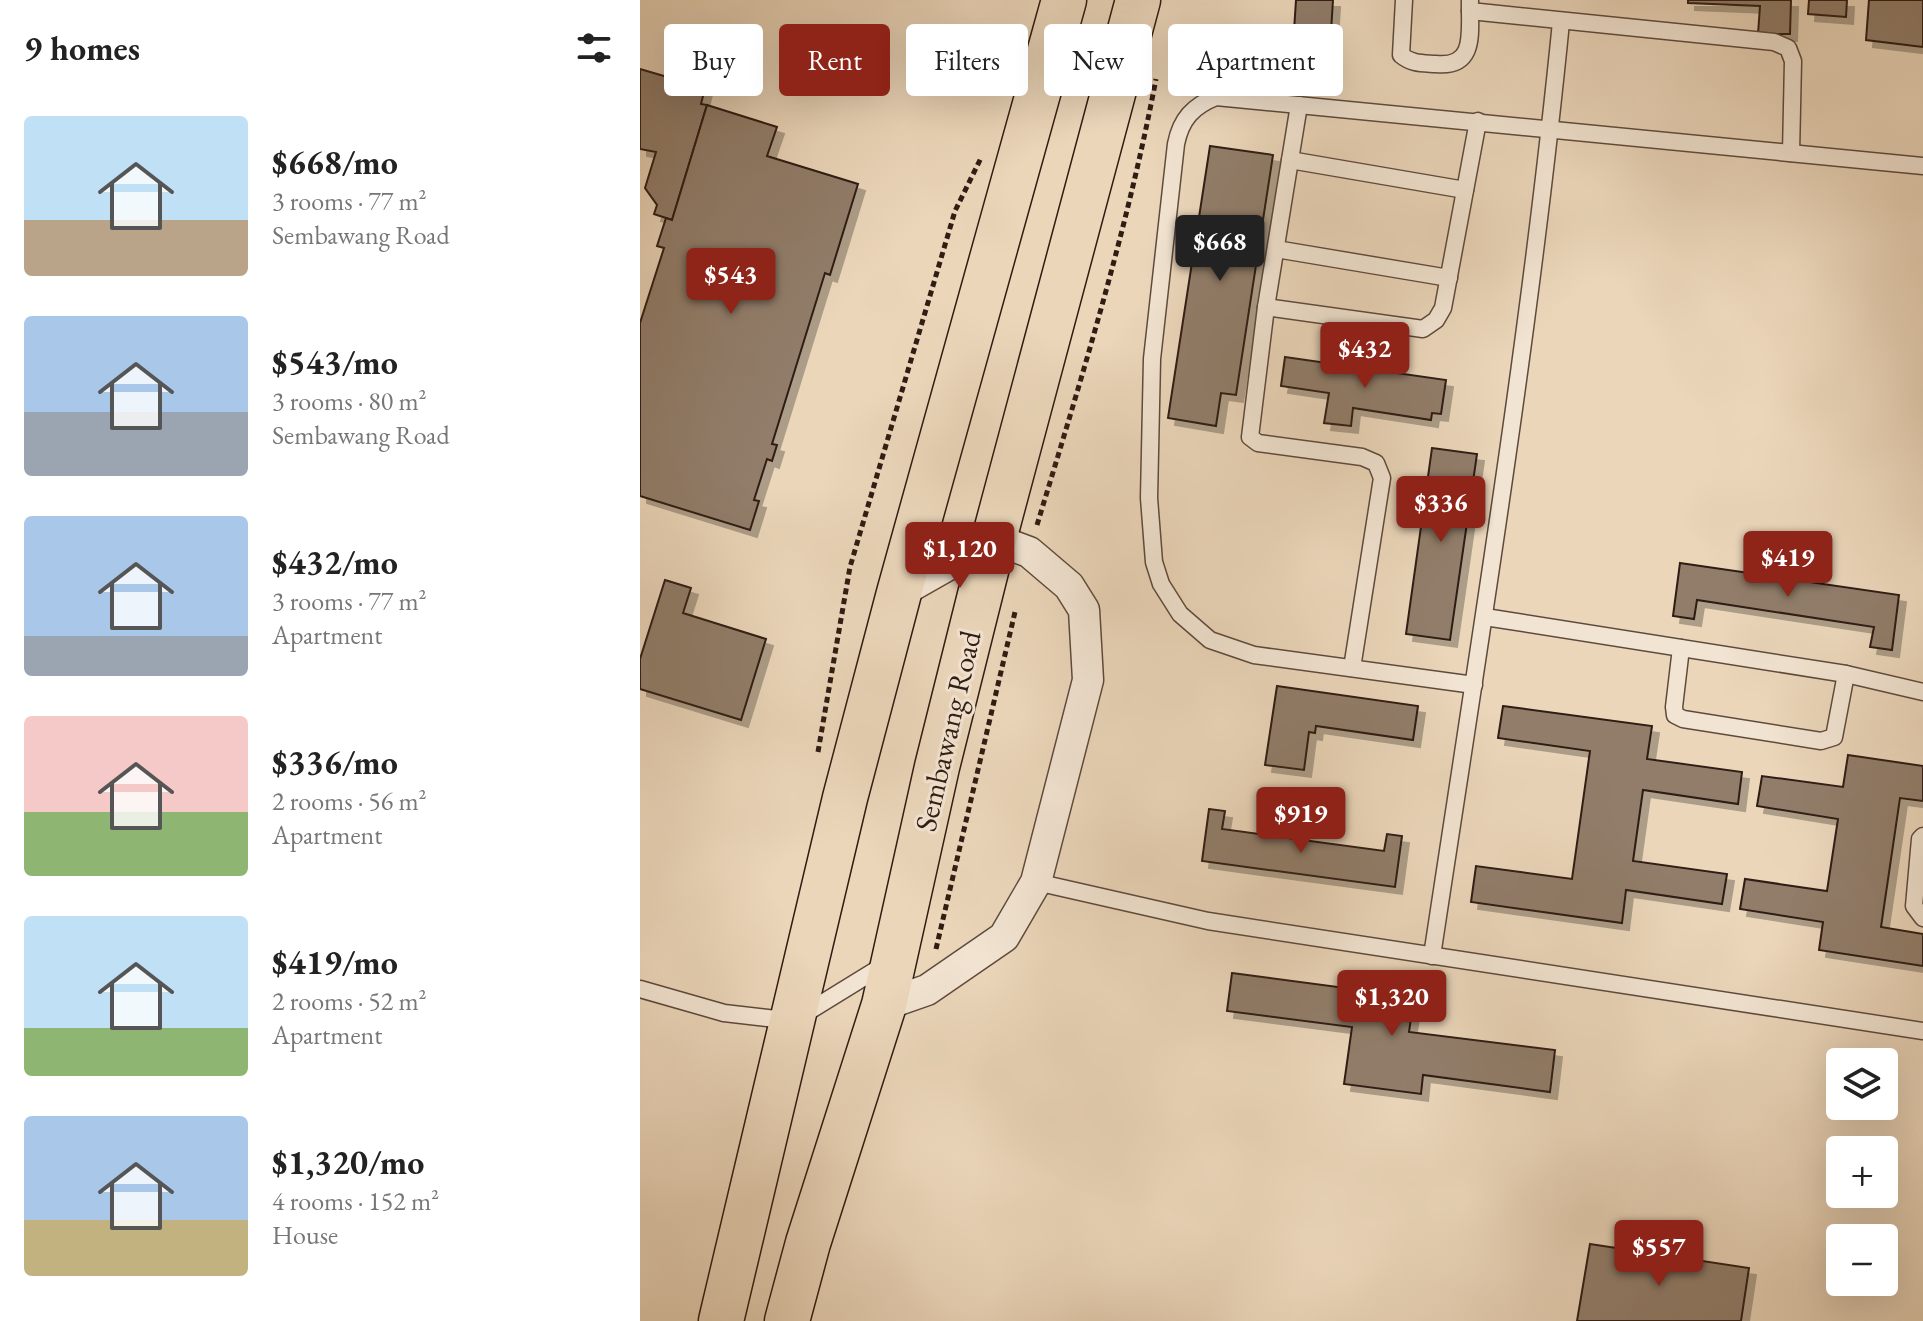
<!DOCTYPE html>
<html lang="en">
<head>
<meta charset="utf-8">
<style>
	:root { --surface:#fff; --page:#f6f6f6; --text:#222; --muted:#767676; --accent:#8f2418 }
	body { margin:0; font-family:"EB Garamond",serif; background:var(--page); color:var(--text); height:100vh; display:flex; flex-direction:column; font-size:30px; white-space:nowrap }
	* { box-sizing:border-box; margin:0 }
	p { font-size:26px; color:var(--muted) }
	.icon { flex:none; width:44px; height:44px; fill:none; stroke:currentColor; stroke-width:2; stroke-linecap:round; stroke-linejoin:round }
	.map { position:relative; flex:1; overflow:hidden }
	.panel { display:flex; flex-direction:column; background:var(--surface); width:640px }
	.panel>* { flex:none }
	.banner { position:absolute; left:24px; top:24px; width:760px; height:72px; display:flex; gap:16px }
	.controls { position:absolute; left:1186px; top:1048px; display:grid; gap:16px }
	.controls a { display:grid; place-items:center; width:72px; height:72px; border-radius:8px; background:var(--surface); box-shadow:0 8px 32px #0002; font-size:40px }
	.price { position:absolute; translate:-50% -68px; padding:0 18px; border-radius:8px; background:var(--accent); color:#fff; font-size:26px; line-height:52px; filter:drop-shadow(0 2px 4px #0008) }
	.price::after { content:''; position:absolute; left:50%; top:48px; width:24px; height:18px; margin-left:-12px; background:inherit; clip-path:polygon(0 0,100% 0,50% 100%) }
	.price.active { background:#222; color:#fff }
	ul { padding:0; list-style:none }
	li { display:flex; align-items:center; gap:24px; height:200px; padding:0 24px }
	li span { display:grid; place-items:center; flex:none; width:224px; height:160px; border-radius:8px; color:#555 }
	li>.icon { margin-inline-start:auto }
	span .icon { width:96px; height:96px; fill:#fffc; stroke-width:1 }
	li b { font-size:34px }
	h2 { display:flex; justify-content:space-between; align-items:center; height:96px; padding:0 24px; font-size:34px }
	.chip { padding:0 28px; border-radius:8px; background:var(--surface); box-shadow:0 8px 32px #0002; font-size:28px; line-height:72px }
	.chip.active { background:var(--accent); color:#fff }
	main { display:flex; flex:1; min-height:0 }
	.map>svg:first-child { display:block }
	.building { fill:#917d6a; stroke:#2f1c13; stroke-width:2; filter:url(#shadow) }
	.lines { fill:none; stroke-linecap:round; stroke-linejoin:round }
	.lane-casing { stroke:#5e4a3d; stroke-width:19 }
	.street-casing { stroke:#5e4a3d; stroke-width:33 }
	.primary-casing { stroke:#2f1c13; stroke-width:47 }
	.path { stroke:#2f1c13; stroke-width:5; stroke-dasharray:6 4; stroke-linecap:butt }
	.lane { stroke:#f2e4d2; stroke-width:16 }
	.street { stroke:#f2e4d2; stroke-width:30 }
	.primary { stroke:#ebd6ba; stroke-width:44 }
	.labels { text-anchor:middle; stroke-width:6; stroke-linejoin:round; paint-order:stroke }
	.street-label { font-size:30px; fill:#2f1c13; stroke:#f2e4d2 }
</style>
</head>
<body>
<main>
<section class="panel">
<h2>9 homes<svg class="icon" aria-label="filters" viewBox="0 0 24 24"><path d="M4 7h16M4 17h16"/><circle cx="9" cy="7" r="2"/><circle cx="15" cy="17" r="2"/></svg></h2>
<ul>
<li><span style="background:linear-gradient(#bfe0f5 65%,#b9a48a 0)"><svg class="icon" aria-label="home" viewBox="0 0 24 24"><path d="M3 11l9-7 9 7M6 9v11h12V9"/></svg></span><div><b>$668/mo</b><p>3 rooms · 77 m²</p><p>Sembawang Road</p></div></li>
<li><span style="background:linear-gradient(#a9c7e8 60%,#9aa5b1 0)"><svg class="icon" aria-label="home" viewBox="0 0 24 24"><path d="M3 11l9-7 9 7M6 9v11h12V9"/></svg></span><div><b>$543/mo</b><p>3 rooms · 80 m²</p><p>Sembawang Road</p></div></li>
<li><span style="background:linear-gradient(#a9c7e8 75%,#9aa5b1 0)"><svg class="icon" aria-label="home" viewBox="0 0 24 24"><path d="M3 11l9-7 9 7M6 9v11h12V9"/></svg></span><div><b>$432/mo</b><p>3 rooms · 77 m²</p><p>Apartment</p></div></li>
<li><span style="background:linear-gradient(#f6c9c9 60%,#8fb573 0)"><svg class="icon" aria-label="home" viewBox="0 0 24 24"><path d="M3 11l9-7 9 7M6 9v11h12V9"/></svg></span><div><b>$336/mo</b><p>2 rooms · 56 m²</p><p>Apartment</p></div></li>
<li><span style="background:linear-gradient(#bfe0f5 70%,#8fb573 0)"><svg class="icon" aria-label="home" viewBox="0 0 24 24"><path d="M3 11l9-7 9 7M6 9v11h12V9"/></svg></span><div><b>$419/mo</b><p>2 rooms · 52 m²</p><p>Apartment</p></div></li>
<li><span style="background:linear-gradient(#a9c7e8 65%,#c2b280 0)"><svg class="icon" aria-label="home" viewBox="0 0 24 24"><path d="M3 11l9-7 9 7M6 9v11h12V9"/></svg></span><div><b>$1,320/mo</b><p>4 rooms · 152 m²</p><p>House</p></div></li>
</ul>
</section>
<div class="map">
<svg width="1283" height="1321" viewBox="0 0 1283 1321">
	<defs>
		<filter id="shadow"><feDropShadow dx="7" dy="7" stdDeviation="0" flood-color="#0004"/></filter>
	</defs>
	<rect width="100%" height="100%" fill="#ebd6ba"/>
	<filter id="stains"><feTurbulence type="fractalNoise" baseFrequency=".0025" numOctaves="4"/><feColorMatrix values="0 0 0 0 .2 0 0 0 0 .09 0 0 0 0 .02 0 0 0 .5 -.17"/></filter>
	<radialGradient id="worn" r=".72"><stop offset=".6" stop-color="#630" stop-opacity="0"/><stop offset="1" stop-color="#630" stop-opacity=".3"/></radialGradient>
	<!-- building -->
	<g class="building">
		<polygon points="656,0 693,0 688,79 651,77"/>
		<polygon points="1048,0 1151,0 1150,34 1118,34 1120,6 1048,3"/>
		<polygon points="1169,0 1207,0 1206,17 1168,14"/>
		<polygon points="1229,0 1283,0 1283,47 1226,40"/>
		<polygon points="0,69 65,88 61,104 67,105 32,220 14,214 17,205 5,188 16,152 0,149"/>
		<polygon points="67,105 137,127 127,156 218,184 190,275 185,273 132,444 137,445 132,461 127,459 114,500 119,501 110,530 0,496 0,323 24,248 17,246 26,218 32,220"/>
		<polygon points="570,146 633,155 596,395 581,393 576,426 528,418"/>
		<polygon points="645,357 806,380 801,414 792,413 791,420 713,408 711,426 684,423 689,393 641,386"/>
		<polygon points="792,448 837,454 810,640 766,634"/>
		<polygon points="1040,563 1259,595 1252,650 1230,647 1234,627 1057,600 1054,619 1033,616"/>
		<polygon points="25,580 51,588 43,613 126,639 101,720 0,689 0,659"/>
		<polygon points="637,686 778,706 773,740 676,726 675,733 669,732 664,770 625,765"/>
		<polygon points="863,706 1012,726 1007,759 1102,772 1098,804 1003,790 993,861 1087,874 1082,904 986,890 982,923 831,902 836,866 932,879 950,751 858,738"/>
		<polygon points="1208,755 1283,766 1283,801 1260,798 1241,927 1283,934 1283,966 1179,950 1183,922 1100,909 1105,879 1187,891 1198,819 1117,806 1122,776 1203,787"/>
		<polygon points="569,809 585,811 582,829 744,851 747,834 762,836 755,887 562,861"/>
		<polygon points="592,973 774,997 769,1032 915,1050 910,1092 783,1075 781,1094 704,1084 712,1027 587,1011"/>
		<polygon points="950,1244 1109,1268 1101,1321 937,1321"/>
	</g>
	<g class="lines">
		<!-- lane casing -->
		<g class="lane-casing">
			<g id="lane">
				<path d="M764,0L761,55C772,64 782,63 796,64C838,68 829,30 830,0"/>
				<polyline points="830,11 1134,42 1148,48 1153,61 1151,153"/>
				<polyline points="659,105 626,307 610,437 618,443 722,457 736,463 742,478 712,668"/>
				<polyline points="650,160 825,190"/>
				<polyline points="636,249 809,278"/>
				<polyline points="626,307 783,329 796,320 803,308 838,121"/>
				<polyline points="845,617 1206,674 1283,692"/>
				<polyline points="1041,648 1034,707 1035,715 1043,719 1181,741 1194,737 1206,674"/>
				<path d="M834,685L614,655L570,640L540,614L521,584L514,562L509,498L512,359L536,144C541,119 553,106 576,97L1283,166"/>
				<polyline points="1283,836 1280,839 1274,906 1283,918"/>
				<polyline points="396,882 568,921 1283,1031"/>
				<path d="M792,956C839,645 890,335 921,22"/>
				<polyline points="0,989 84,1013 153,1021 244,965"/>
			</g>
		</g>
		<!-- street casing -->
		<g class="street-casing">
			<polyline id="street" points="244,1005 287,990 364,937 396,882 448,680 444,610 429,586 389,552 354,539 259,593"/>
		</g>
		<!-- primary casing -->
		<g class="primary-casing">
			<g id="primary">
				<polyline points="81,1321 205,798 259,593 424,0"/>
				<polyline points="147,1321 168,1243 244,1005 297,767 354,539 498,0"/>
			</g>
		</g>
		<!-- path -->
		<g class="path">
			<path d="M397,525C442,377 487,231 516,79"/>
			<polyline points="178,752 210,567 315,211 341,158"/>
			<polyline points="296,949 375,612"/>
		</g>
		<!-- lane -->
		<use href="#lane" class="lane"/>
		<!-- street -->
		<use href="#street" class="street"/>
		<!-- primary -->
		<use href="#primary" class="primary"/>
	</g>
	<g class="labels">
		<!-- street labels -->
		<g class="street-label">
			<text transform="translate(308 731) rotate(-77)" y="10">Sembawang Road</text>
		</g>
	</g>
	<rect width="100%" height="100%" filter="url(#stains)"/>
	<rect width="100%" height="100%" fill="url(#worn)"/>
</svg>
<div class="controls">
<a><svg class="icon" aria-label="layers" viewBox="0 0 24 24"><path d="M12 4l9 5-9 5-9-5zM3 14l9 5 9-5"/></svg></a>
<a>+</a>
<a>−</a>
</div>
<b class="price active" style="left:580px;top:283px">$668</b>
<b class="price" style="left:91px;top:316px">$543</b>
<b class="price" style="left:725px;top:390px">$432</b>
<b class="price" style="left:801px;top:544px">$336</b>
<b class="price" style="left:320px;top:590px">$1,120</b>
<b class="price" style="left:1148px;top:599px">$419</b>
<b class="price" style="left:661px;top:855px">$919</b>
<b class="price" style="left:752px;top:1038px">$1,320</b>
<b class="price" style="left:1019px;top:1288px">$557</b>
<div class="banner">
<a class="chip">Buy</a>
<a class="chip active">Rent</a>
<a class="chip">Filters</a>
<a class="chip">New</a>
<a class="chip">Apartment</a>
</div>
</div>
</main>
</body>
</html>
